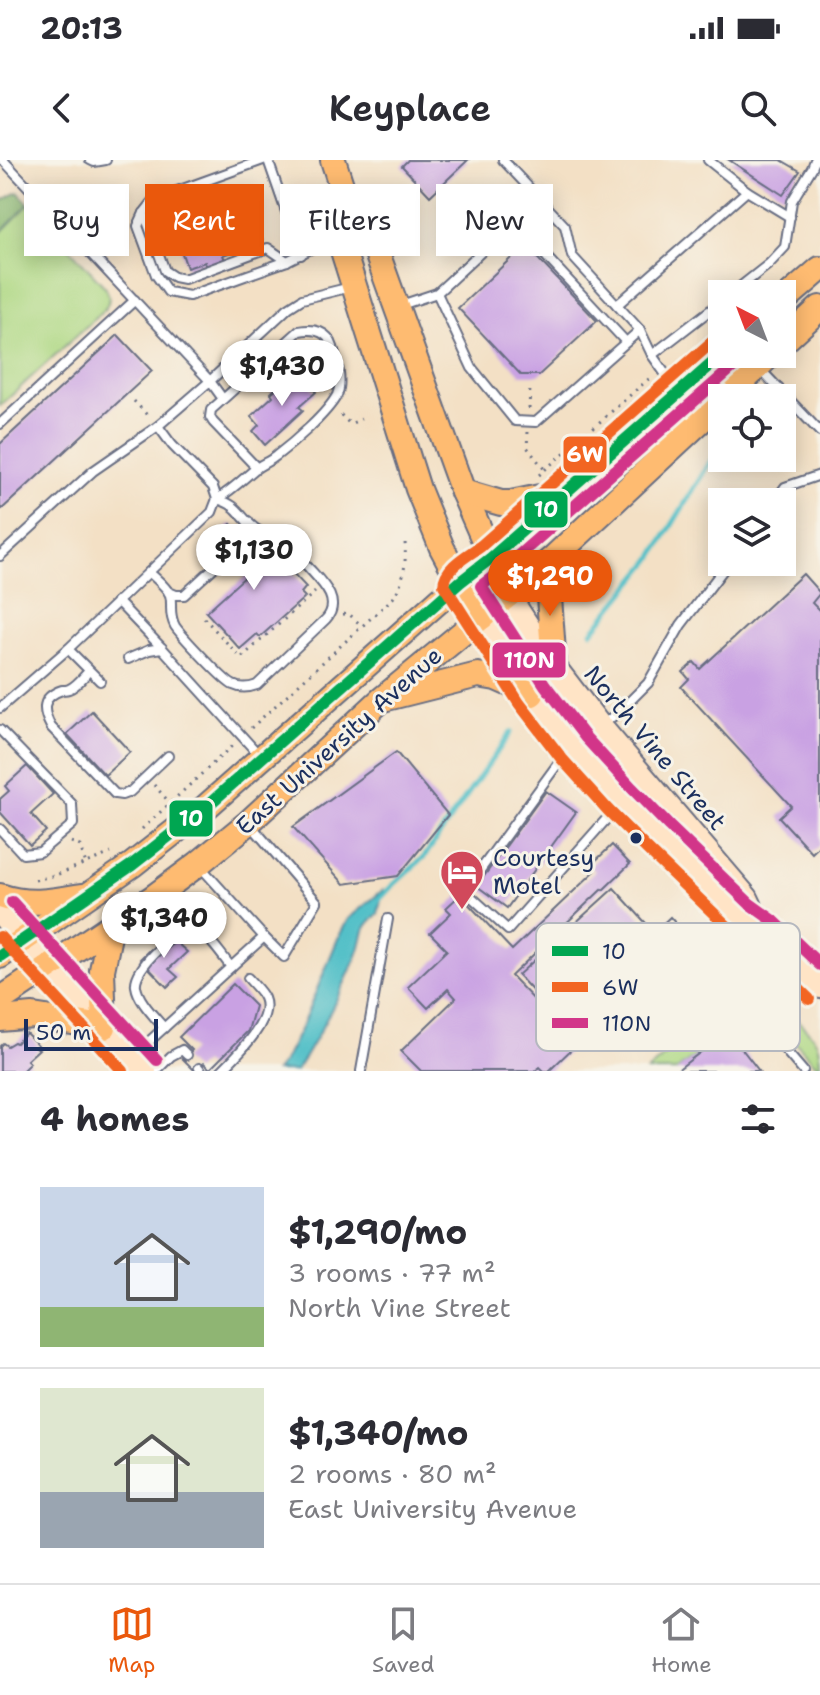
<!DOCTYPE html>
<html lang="en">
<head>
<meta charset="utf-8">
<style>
	:root { --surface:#fff; --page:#f2f2f3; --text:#2b2b33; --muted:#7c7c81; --line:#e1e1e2; --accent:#ea580c }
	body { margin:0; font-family:"Shantell Sans",sans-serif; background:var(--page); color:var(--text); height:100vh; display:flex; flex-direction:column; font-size:30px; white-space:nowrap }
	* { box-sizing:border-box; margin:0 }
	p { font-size:26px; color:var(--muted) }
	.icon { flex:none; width:44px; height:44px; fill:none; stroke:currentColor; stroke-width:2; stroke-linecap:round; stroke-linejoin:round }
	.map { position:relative; height:911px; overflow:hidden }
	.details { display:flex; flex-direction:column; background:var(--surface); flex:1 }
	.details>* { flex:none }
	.guide { position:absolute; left:24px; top:24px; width:772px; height:72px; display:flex; gap:16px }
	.needle { width:52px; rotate:318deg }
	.tools { position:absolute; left:708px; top:120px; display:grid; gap:16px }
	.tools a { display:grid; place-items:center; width:88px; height:88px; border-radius:0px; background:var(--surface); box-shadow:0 4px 20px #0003; font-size:40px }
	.scale { position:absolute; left:24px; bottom:20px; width:134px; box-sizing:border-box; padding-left:8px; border:4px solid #1b2f5e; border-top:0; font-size:22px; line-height:28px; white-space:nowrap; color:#1b2f5e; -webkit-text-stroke:6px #f7f3e8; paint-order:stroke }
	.price { position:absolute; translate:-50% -68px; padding:0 18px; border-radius:28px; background:#fff; color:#222; font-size:26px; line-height:52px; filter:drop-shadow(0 2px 4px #0008) }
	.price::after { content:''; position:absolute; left:50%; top:48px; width:24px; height:18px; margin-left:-12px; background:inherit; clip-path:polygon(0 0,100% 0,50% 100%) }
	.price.current { background:var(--accent); color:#fff }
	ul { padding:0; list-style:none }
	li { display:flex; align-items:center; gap:24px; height:200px; padding:0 40px }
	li+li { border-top:2px solid var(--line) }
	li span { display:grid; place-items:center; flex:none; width:224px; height:160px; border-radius:0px; color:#555 }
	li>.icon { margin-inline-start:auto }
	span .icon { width:96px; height:96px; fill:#fffc; stroke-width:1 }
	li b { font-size:34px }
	h2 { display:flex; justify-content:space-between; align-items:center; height:96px; padding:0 40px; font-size:34px }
	.pill { padding:0 28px; border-radius:0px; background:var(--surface); box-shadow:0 4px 20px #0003; font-size:28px; line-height:72px }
	.pill.current { background:var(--accent); color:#fff }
	.status { display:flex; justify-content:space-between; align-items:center; height:56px; padding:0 40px; background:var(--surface); direction:ltr }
	.status svg { height:22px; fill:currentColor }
	header { display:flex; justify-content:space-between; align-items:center; height:104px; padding:0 40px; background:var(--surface); font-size:36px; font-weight:600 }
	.menu { display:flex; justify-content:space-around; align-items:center; height:112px; border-top:2px solid var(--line); background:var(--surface); font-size:22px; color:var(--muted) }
	.menu a { display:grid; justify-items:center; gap:4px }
	.menu .current { color:var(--accent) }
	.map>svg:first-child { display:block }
	.green { fill:#aed883; stroke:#648470; stroke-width:2 }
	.forest { fill:#8ab871; stroke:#527468; stroke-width:2 }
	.water { fill:#52c0c8; stroke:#367893; stroke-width:2 }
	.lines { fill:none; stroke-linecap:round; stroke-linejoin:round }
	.stream { stroke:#52c0c8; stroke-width:5 }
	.building { fill:#c9a1e3 }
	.lane-casing { stroke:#676d82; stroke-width:12 }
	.secondary-casing { stroke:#676d82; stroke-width:26 }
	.primary-casing { stroke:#676d82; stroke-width:28 }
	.path { stroke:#676d82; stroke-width:3; stroke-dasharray:2 6; stroke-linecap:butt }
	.lane { stroke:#fff; stroke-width:8 }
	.secondary { stroke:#ffe4c6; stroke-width:22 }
	.primary { stroke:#febb71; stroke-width:24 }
	.bus-1-casing { stroke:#f7f3e8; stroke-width:18 }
	.bus-2-casing { stroke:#f7f3e8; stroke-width:18 }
	.bus-3-casing { stroke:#f7f3e8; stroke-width:18 }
	.bus-1 { stroke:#00a651; stroke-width:12 }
	.bus-2 { stroke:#f26522; stroke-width:12 }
	.bus-3 { stroke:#d23689; stroke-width:12 }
	.bus-dot { fill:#1b2f5e; stroke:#f7f3e8; stroke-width:3 }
	.labels { text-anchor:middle; stroke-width:6; stroke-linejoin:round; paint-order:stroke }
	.street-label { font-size:24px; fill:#1b2f5e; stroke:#f7f3e8 }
	.poi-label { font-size:24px; fill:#1b2f5e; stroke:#f7f3e8; text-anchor:start }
	.key { fill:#f7f3e8; stroke:#b5b8bf; stroke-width:2 }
	.key-label { font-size:22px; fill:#1b2f5e }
	.line-badge { stroke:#f7f3e8; stroke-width:3 }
	.badge-label { font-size:22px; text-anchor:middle; font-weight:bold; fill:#fff }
</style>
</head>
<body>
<div class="status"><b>20:13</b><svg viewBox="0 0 49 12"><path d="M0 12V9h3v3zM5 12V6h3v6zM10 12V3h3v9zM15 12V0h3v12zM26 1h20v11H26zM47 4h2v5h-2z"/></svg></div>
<header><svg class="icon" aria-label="back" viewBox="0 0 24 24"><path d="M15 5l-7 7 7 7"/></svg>Keyplace<svg class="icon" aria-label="search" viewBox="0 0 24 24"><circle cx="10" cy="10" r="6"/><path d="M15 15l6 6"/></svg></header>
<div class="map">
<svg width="820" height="911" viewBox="0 0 820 911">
	<rect width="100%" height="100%" fill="#f7f3e8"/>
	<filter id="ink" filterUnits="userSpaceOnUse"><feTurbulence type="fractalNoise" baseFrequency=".0125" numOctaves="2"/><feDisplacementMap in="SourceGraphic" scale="16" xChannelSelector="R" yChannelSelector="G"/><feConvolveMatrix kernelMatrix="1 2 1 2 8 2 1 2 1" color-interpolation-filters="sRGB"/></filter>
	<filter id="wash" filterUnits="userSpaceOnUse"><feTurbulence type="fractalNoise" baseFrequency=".006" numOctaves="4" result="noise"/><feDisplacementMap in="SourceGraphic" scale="32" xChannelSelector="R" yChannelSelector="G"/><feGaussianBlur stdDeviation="1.8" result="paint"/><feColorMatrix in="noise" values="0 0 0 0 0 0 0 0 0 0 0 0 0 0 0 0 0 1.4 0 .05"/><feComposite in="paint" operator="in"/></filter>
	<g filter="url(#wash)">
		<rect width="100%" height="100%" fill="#f3e0c5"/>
		<!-- green -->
		<g class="green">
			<path d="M29,44L105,127C110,136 110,142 104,150L0,246V73Z"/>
			<path d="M768,810C780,824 797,836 793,856C815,878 820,877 820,909L761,845L676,911H647Z"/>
		</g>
		<!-- forest -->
		<polygon class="forest" points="18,32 29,44 0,73 0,42"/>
		<!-- water -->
		<path class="water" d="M383,730L378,754C357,771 366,776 356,798C339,836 319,876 296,911H276L284,901L301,868L339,776L348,759Z"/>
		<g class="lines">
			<!-- stream -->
			<g class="stream">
				<polyline points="592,472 651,400 722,282"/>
				<polyline points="378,741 390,728 424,697 511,572"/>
			</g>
		</g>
		<g id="blocks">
			<!-- building -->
			<g class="building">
				<polygon points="408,0 468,0 430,36 402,6"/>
				<polygon points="729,0 781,0 800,11 783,35"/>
				<polygon points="249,42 263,81 223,95 225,100 206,106 205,102 187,108 174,70"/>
				<polygon points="525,85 597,161 539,215 521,215 458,148"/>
				<polygon points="118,175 152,211 2,349 0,347 0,284"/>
				<polygon points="292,214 300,222 304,219 316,232 299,247 303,250 265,285 253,271 259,265 251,256 273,236 271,233"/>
				<polygon points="231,364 263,399 267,396 272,402 278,397 306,427 301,433 305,437 260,477 257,474 240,489 206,452 247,415 214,379"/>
				<polygon points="803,414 820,433 812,443 820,451 820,685 812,693 779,657 791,646 681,527 689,519 683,512 694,502 700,509"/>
				<polygon points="92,551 130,592 105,615 67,574"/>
				<polygon points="396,592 448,655 398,716 344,724 293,667"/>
				<polygon points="27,606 53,634 31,654 46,671 30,685 0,652 0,639 9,631 5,626"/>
				<polygon points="546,631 576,652 507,748 477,726"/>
				<polygon points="612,685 630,704 603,730 602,729 511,816 577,884 549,911 544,911 540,907 535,911 421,911 401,891 456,838 448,829 428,848 408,827 447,790 430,773 451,753 446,748 460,735 512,790 595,711 590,706"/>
				<polygon points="614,728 654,772 670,757 702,793 620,868 609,855 579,882 518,815"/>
				<polygon points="169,776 187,792 169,809 178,817 167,827 140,799 150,789 153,791"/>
				<polygon points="233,824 255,846 248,871 210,909 204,903 195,911 183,899 192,890 179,877"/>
				<polygon points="728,871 759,911 676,911"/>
				<polygon points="26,873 38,885 36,887 39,889 27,900 30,903 22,911 0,911 0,886 3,883 7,886 14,882 16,883"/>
			</g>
		</g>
	</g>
	<g filter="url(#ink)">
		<use href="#blocks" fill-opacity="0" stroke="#676d82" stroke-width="2"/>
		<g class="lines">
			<!-- lane casing -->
			<g class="lane-casing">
				<g id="lane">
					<polyline points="3,0 210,221 223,239"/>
					<polyline points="90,0 94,2 106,0"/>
					<polyline points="263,0 155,39 144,53 138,66 156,115 168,132 189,136 287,101 327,81 336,79"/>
					<polyline points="268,0 301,95"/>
					<polyline points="503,0 565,66 572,96 640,170 652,195 678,232"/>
					<polyline points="708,0 747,31"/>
					<polyline points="144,53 165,111 174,117 184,119 268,88 287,101"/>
					<polyline points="514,62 626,182"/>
					<polyline points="437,133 472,208 515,261 536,262 640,170"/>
					<polyline points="731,134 769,104 785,87 792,41 812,8 815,0"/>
					<polyline points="401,145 437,133 538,39"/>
					<polyline points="617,145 747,31 790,57"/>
					<polyline points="652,195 722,141"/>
					<polyline points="761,210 820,272"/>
					<polyline points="0,264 135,140"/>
					<path d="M217,339C231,331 242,320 255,309C262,304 270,301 276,296C293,283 327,254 337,235C343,222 337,201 333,187C328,171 314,168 299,171L211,250L210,257L213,262L257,308"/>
					<polyline points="774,342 785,327 820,315"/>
					<polyline points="0,396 93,311 158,266 210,221 288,148 302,139 351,127"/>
					<path d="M149,412C155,418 167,427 170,435C173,445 168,453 175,466C181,475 224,521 233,525C241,529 249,528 257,525L326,459C343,440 320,421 307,406C301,400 296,393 289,388C280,380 266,377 256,369C238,356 241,346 217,339"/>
					<polyline points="169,432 176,435 184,435 247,377 248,361"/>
					<polyline points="117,441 162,488 260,596"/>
					<polyline points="68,489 100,521"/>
					<polyline points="128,499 149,490 162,488"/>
					<path d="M89,511C83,517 77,526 69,529C67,530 64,530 62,530C41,537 42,550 51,567L115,634L122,635L130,632L168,596"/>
					<polyline points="0,548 68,489 212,352 217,339 213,327 172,285 158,266"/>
					<polyline points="601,566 621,550 648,523 681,465 729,402"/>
					<polyline points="0,570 72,644 73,664 40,692 23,694 0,669"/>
					<polyline points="573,588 559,602 465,731 508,770 610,655 621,645"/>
					<polyline points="199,705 264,777"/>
					<path d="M164,868C155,857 138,841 136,826C133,808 178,765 196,771C210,776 222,796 231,807"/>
					<polyline points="734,879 752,863 762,863 803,911"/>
					<polyline points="133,896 264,777 284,797 317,742 250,664"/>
					<polyline points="199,908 201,911"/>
					<polyline points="156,911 171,896 182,890 187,895"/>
					<path d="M221,911C235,897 274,861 264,838C261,831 253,824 248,818"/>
					<polyline points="361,911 388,759"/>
				</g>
			</g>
			<!-- secondary casing -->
			<g class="secondary-casing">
				<g id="secondary">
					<polyline points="508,435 554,506 600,566 747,738 763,772"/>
					<polyline points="482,457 541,546 574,588 620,639 740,756 763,773 820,827"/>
					<polyline points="0,753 145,911"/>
				</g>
			</g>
			<!-- primary casing -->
			<g class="primary-casing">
				<g id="primary">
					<polyline points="333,0 342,28 338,62 339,78 418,329 442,388 460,422 482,457"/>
					<polyline points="342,28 363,54 463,332 508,435"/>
					<polyline points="782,142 820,109"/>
					<polyline points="782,183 820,148"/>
					<polyline points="725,238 771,194"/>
					<polyline points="463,332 501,343 511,343 564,332"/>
					<polyline points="551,400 549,437 554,506"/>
					<polyline points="387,538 478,515 496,518 532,534"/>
					<path d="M0,736C28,746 53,741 82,736"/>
					<polyline points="0,796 132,705 206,647 460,422 491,398 723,194"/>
					<polyline points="0,840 151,739 198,704 248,663 381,540 551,400 722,241"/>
					<polyline points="0,859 33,856 104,867 102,810 111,766"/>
				</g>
			</g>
			<!-- path -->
			<g class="path">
				<polyline points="134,241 148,256"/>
				<polyline points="529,249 530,228"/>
				<polyline points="341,255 350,264 361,259"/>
				<polyline points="528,272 527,287 545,310"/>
				<polyline points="539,315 651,217"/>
				<polyline points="343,454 350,455 362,466"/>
				<polyline points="204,458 241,498 315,432"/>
				<path d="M251,568L394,437C405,418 406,403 405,381"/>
				<polyline points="154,625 170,643"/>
				<polyline points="142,669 234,584"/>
				<polyline points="71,682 80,686 86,704"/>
				<polyline points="35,720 56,715 111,693"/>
			</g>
			<!-- lane -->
			<use href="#lane" class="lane"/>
			<!-- secondary -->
			<use href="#secondary" class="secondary"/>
			<!-- primary -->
			<use href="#primary" class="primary"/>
			<!-- bus-1 casing -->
			<g class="bus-1-casing">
				<polyline id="bus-1" points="0,796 132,705 206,647 460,422 491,398 723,194"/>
			</g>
			<!-- bus-2 casing -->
			<g class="bus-2-casing">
				<g id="bus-2">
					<path d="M712,182L481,386C467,396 445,407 444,425L519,543L562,599L608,650L647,689L729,768L753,785L809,839"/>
					<polyline points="0,777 123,911"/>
				</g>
			</g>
			<!-- bus-3 casing -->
			<g class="bus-3-casing">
				<g id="bus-3">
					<polyline points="734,206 502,410 481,426 545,525 586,578 632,628 669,666 750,744 774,761 820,805"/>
					<polyline points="12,742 157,900"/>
				</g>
			</g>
			<!-- bus-1 -->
			<use href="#bus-1" class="bus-1"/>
			<!-- bus-2 -->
			<use href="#bus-2" class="bus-2"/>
			<!-- bus-3 -->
			<use href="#bus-3" class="bus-3"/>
		</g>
	</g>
	<!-- icons -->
	<defs>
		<g id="hotel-pin" transform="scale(2.3)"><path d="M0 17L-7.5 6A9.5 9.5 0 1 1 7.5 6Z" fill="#d1495b" stroke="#f7f3e8"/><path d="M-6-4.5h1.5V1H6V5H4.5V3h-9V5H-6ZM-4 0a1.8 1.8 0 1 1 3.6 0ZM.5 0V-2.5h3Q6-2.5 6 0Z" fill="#fff"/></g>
	</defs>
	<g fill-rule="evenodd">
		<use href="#hotel-pin" x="462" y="712"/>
	</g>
	<!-- markers -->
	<circle class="bus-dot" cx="636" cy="678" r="7"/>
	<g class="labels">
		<!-- street labels -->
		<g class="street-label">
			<text transform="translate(339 581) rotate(-42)" y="8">East University Avenue</text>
			<text transform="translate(655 588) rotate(50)" y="8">North Vine Street</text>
		</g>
		<!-- poi labels -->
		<g class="poi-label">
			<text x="493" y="706">Courtesy<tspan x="493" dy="28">Motel</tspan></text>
		</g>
	</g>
	<!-- legend -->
	<rect x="536" y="763" width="264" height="128" rx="12" class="key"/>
	<rect x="552" y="786" width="36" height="10" fill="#00a651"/>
	<rect x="552" y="822" width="36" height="10" fill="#f26522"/>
	<rect x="552" y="858" width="36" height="10" fill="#d23689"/>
	<g class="key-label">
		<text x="602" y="799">10</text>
		<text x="602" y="835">6W</text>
		<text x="602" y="871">110N</text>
	</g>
	<g class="line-badge">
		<rect x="562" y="275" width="46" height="39" rx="8" fill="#f26522"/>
		<rect x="523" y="330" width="46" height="39" rx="8" fill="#00a651"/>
		<rect x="491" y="481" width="76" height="38" rx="8" fill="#d23689"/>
		<rect x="168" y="639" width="46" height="39" rx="8" fill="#00a651"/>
	</g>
	<g class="badge-label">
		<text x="585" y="302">6W</text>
		<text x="546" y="357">10</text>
		<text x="529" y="508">110N</text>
		<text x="191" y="666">10</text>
	</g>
</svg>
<div class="tools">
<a><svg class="needle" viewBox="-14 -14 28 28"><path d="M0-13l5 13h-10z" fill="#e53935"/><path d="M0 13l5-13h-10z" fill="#7c7c81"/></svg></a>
<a><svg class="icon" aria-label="locate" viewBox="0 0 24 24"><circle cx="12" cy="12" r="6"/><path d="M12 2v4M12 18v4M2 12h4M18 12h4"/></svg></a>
<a><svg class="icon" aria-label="layers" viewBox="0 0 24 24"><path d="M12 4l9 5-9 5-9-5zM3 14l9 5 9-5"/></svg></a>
</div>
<div class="scale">50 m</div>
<b class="price" style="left:282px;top:248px">$1,430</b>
<b class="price" style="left:254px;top:432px">$1,130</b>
<b class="price current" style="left:550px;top:458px">$1,290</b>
<b class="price" style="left:164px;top:800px">$1,340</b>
<div class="guide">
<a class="pill">Buy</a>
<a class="pill current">Rent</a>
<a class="pill">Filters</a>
<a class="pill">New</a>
</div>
</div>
<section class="details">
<h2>4 homes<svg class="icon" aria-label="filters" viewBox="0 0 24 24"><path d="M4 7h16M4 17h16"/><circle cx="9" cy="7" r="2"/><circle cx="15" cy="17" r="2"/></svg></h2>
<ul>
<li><span style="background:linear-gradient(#c9d6e8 75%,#8fb573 0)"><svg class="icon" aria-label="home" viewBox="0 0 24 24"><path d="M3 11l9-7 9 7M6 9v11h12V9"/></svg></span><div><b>$1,290/mo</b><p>3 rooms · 77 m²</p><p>North Vine Street</p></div></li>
<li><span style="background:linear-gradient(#dfe7d0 65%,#9aa5b1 0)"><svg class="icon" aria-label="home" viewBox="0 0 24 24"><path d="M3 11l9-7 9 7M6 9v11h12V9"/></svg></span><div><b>$1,340/mo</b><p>2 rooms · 80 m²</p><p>East University Avenue</p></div></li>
</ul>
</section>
<nav class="menu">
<a class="current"><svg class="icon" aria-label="map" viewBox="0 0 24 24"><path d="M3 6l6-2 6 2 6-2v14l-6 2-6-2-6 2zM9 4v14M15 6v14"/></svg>Map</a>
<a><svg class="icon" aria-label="saved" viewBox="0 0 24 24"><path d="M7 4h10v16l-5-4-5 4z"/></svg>Saved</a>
<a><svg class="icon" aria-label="home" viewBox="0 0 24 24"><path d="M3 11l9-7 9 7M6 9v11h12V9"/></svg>Home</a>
</nav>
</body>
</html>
